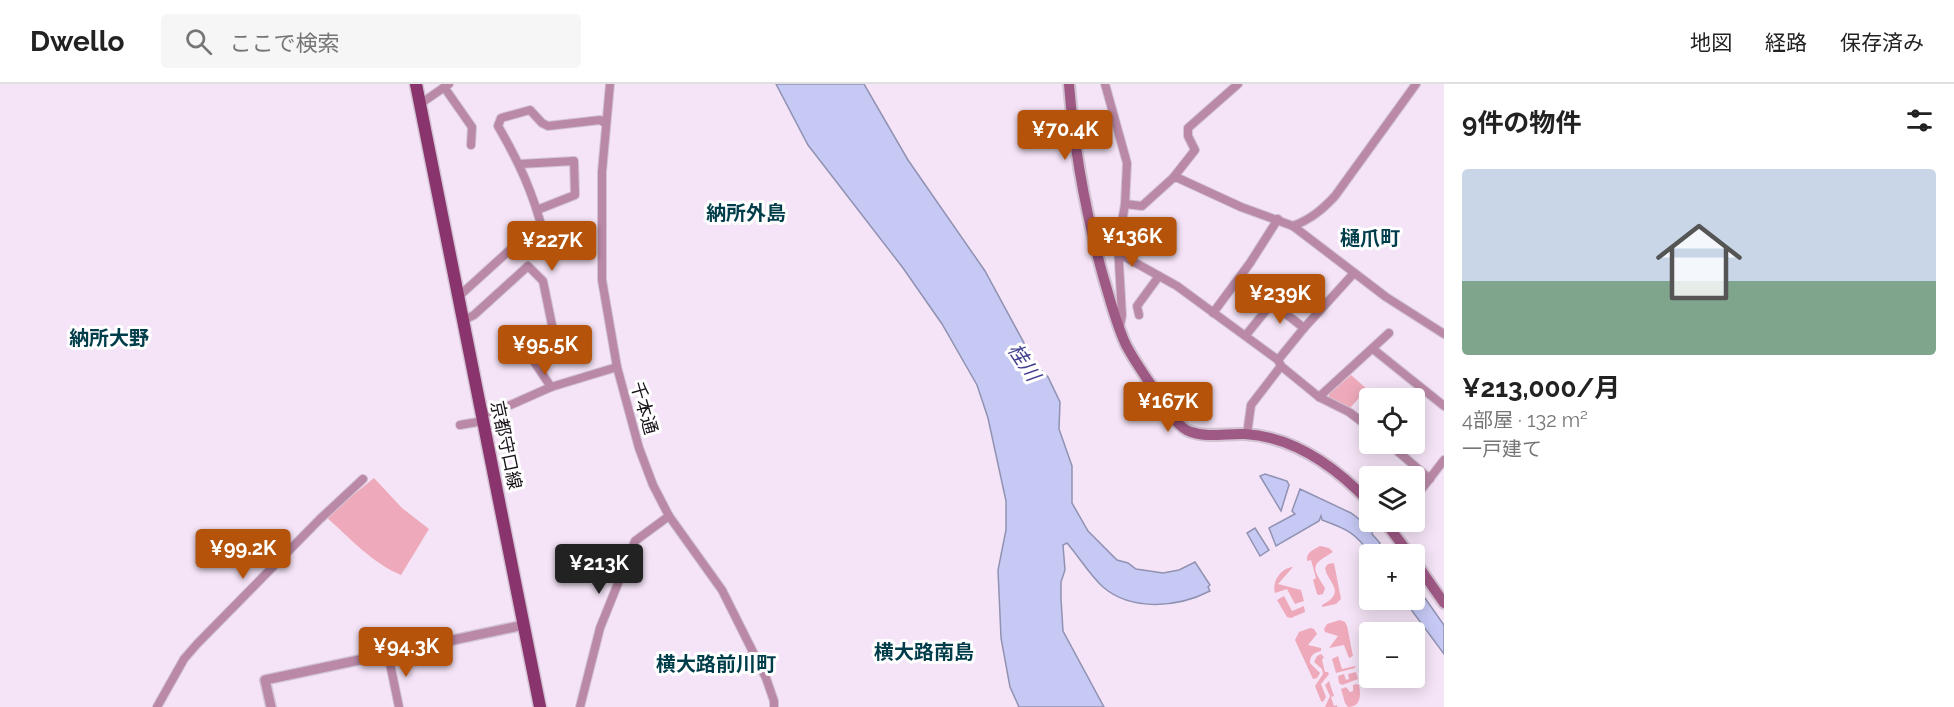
<!DOCTYPE html>
<html lang="ja">
<head>
<meta charset="utf-8">
<style>
	:root { --surface:#fff; --page:#f6f6f6; --text:#222; --muted:#767676; --line:#e0e0e0; --accent:#b45309 }
	body { margin:0; font-family:Raleway,"Noto Sans JP",sans-serif; background:var(--page); color:var(--text); height:100vh; display:flex; flex-direction:column; font-size:22px; white-space:nowrap }
	* { box-sizing:border-box; margin:0 }
	p { font-size:20px; color:var(--muted) }
	.icon { flex:none; width:33px; height:33px; fill:none; stroke:currentColor; stroke-width:2; stroke-linecap:round; stroke-linejoin:round }
	.map { position:relative; flex:1; overflow:hidden }
	.details { display:flex; flex-direction:column; background:var(--surface); width:510px }
	.details>* { flex:none }
	.buttons { position:absolute; left:1359px; top:304px; display:grid; gap:12px }
	.buttons a { display:grid; place-items:center; width:66px; height:66px; border-radius:6px; background:var(--surface); box-shadow:0 3px 15px #0003; font-size:30px }
	.price { position:absolute; translate:-50% -51px; padding:0 14px; border-radius:6px; background:var(--accent); color:#fff; font-size:20px; line-height:39px; filter:drop-shadow(0 2px 3px #0008) }
	.price::after { content:''; position:absolute; left:50%; top:36px; width:18px; height:14px; margin-left:-9px; background:inherit; clip-path:polygon(0 0,100% 0,50% 100%) }
	.price.active { background:#222; color:#fff }
	ul { padding:0; list-style:none }
	li { display:grid; align-content:center; gap:12px; height:318px; padding:0 18px }
	li+li { border-top:2px solid var(--line) }
	li span { display:grid; place-items:center; height:186px; border-radius:6px; color:#555 }
	li>.icon { margin-inline-start:auto }
	span .icon { width:108px; height:108px; fill:#fffc; stroke-width:1 }
	li b { font-size:26px }
	h2 { display:flex; justify-content:space-between; align-items:center; height:72px; padding:0 18px; font-size:26px }
	header { display:flex; align-items:center; gap:36px; box-sizing:border-box; height:84px; padding:0 30px; background:var(--surface); border-bottom:2px solid var(--line) }
	header strong { font-size:28px }
	nav { display:flex; gap:33px; margin-inline-start:auto; font-size:21px }
	.search { width:420px; height:54px; background:var(--page); display:flex; align-items:center; gap:15px; box-sizing:border-box; padding:0 21px; border-radius:6px; color:var(--muted); font-size:22px }
	main { display:flex; flex:1; min-height:0 }
	.map>svg:first-child { display:block }
	.green { fill:#eeaaba }
	.water { fill:#c5c9f4; stroke:#9192b2; stroke-width:1.5 }
	.lines { fill:none; stroke-linecap:round; stroke-linejoin:round }
	.minor-casing { stroke:#d2c3d3; stroke-width:10 }
	.tertiary-casing { stroke:#d2c3d3; stroke-width:12 }
	.secondary-casing { stroke:#d2c3d3; stroke-width:14 }
	.primary-casing { stroke:#d2c3d3; stroke-width:15 }
	.minor { stroke:#ba89a7; stroke-width:8 }
	.tertiary { stroke:#ba89a7; stroke-width:9 }
	.secondary { stroke:#9f5985; stroke-width:10 }
	.primary { stroke:#8a346d; stroke-width:12 }
	.labels { text-anchor:middle; stroke-width:6; stroke-linejoin:round; paint-order:stroke }
	.street-label { font-size:18px; fill:#181319; stroke:#fff }
	.neighbourhood-label { font-size:20px; font-weight:bold; fill:#003d4b; stroke:#fff }
	.water-label { font-size:20px; font-style:italic; fill:#403d8d; stroke:#fff }
</style>
</head>
<body>
<header>
<strong>Dwello</strong>
<div class="search"><svg class="icon" aria-label="search" viewBox="0 0 24 24"><circle cx="10" cy="10" r="6"/><path d="M15 15l6 6"/></svg>ここで検索</div>
<nav><a>地図</a><a>経路</a><a>保存済み</a></nav>
</header>
<main>
<div class="map">
<svg width="1444" height="623" viewBox="0 0 1444 623">
	<rect width="100%" height="100%" fill="#f5e4f7"/>
	<!-- green -->
	<g class="green">
		<polygon points="1351,291 1367,305 1349,325 1329,315 1329,310"/>
		<path d="M374,394L402,424L429,445L401,491C372,479 350,454 326,433Z"/>
		<path d="M1320,462L1329,464L1333,468C1311,481 1311,482 1325,504L1323,510L1319,511L1317,510L1313,496L1316,494L1311,476L1307,477C1306,468 1313,466 1320,462Z"/>
		<path d="M1334,479L1341,515L1336,520L1322,523V521C1348,508 1327,498 1325,484L1328,480Z"/>
		<path d="M1293,483L1278,500L1301,506L1304,517L1295,520L1287,505L1275,509C1272,497 1281,484 1293,483Z"/>
		<polygon points="1284,512 1292,527 1304,522 1305,528 1291,534 1287,533 1277,516"/>
		<polygon points="1340,536 1345,538 1347,542 1353,572 1349,574 1344,561 1329,564 1338,552 1325,548 1324,545 1327,540"/>
		<path d="M1310,544L1314,545L1317,550L1308,561L1321,564V567C1314,569 1310,571 1310,579L1320,589L1317,594L1313,595L1295,556L1299,548Z"/>
		<polygon points="1321,570 1324,573 1322,576 1325,588 1328,588 1329,590 1321,600 1326,613 1323,618 1321,617 1315,602 1323,590 1322,585 1314,578 1317,572"/>
		<polygon points="1338,572 1342,585 1355,582 1355,584 1336,589 1332,575"/>
		<polygon points="1356,588 1358,595 1342,601 1339,599 1338,592 1344,590 1346,596 1349,595 1348,590"/>
		<polygon points="1329,597 1334,612 1331,613 1334,622 1337,621 1337,623 1325,623 1330,612 1325,601"/>
		<path d="M1357,600L1359,601C1361,611 1361,623 1348,623L1345,619L1341,605L1346,603L1350,608L1353,607V601Z"/>
	</g>
	<!-- water -->
	<g class="water">
		<path d="M776,0H864L908,76L985,187L1036,281L1048,293L1060,318L1059,345L1072,382V419L1088,447L1117,476L1128,479L1136,485L1163,489L1179,486L1195,478L1210,501L1208,503L1210,507C1179,523 1132,528 1103,503C1090,491 1079,473 1067,459L1063,461L1065,486L1061,498V515L1063,547L1104,623H1019L1010,603L1001,554L998,486L1006,446V417L988,334L977,301L942,240L903,184L808,61Z"/>
		<polygon points="1265,390 1287,397 1289,401 1281,427 1260,392"/>
		<path d="M1300,405L1351,429L1373,446L1372,450L1380,459L1379,461L1390,471H1371C1356,449 1347,445 1322,436L1321,432L1319,437L1276,462L1269,444L1295,430L1292,427Z"/>
		<polygon points="1255,444 1269,466 1260,472 1247,449"/>
		<polygon points="1415,500 1444,541 1444,570 1404,516 1414,516"/>
	</g>
	<g class="lines">
		<!-- minor casing -->
		<g class="minor-casing">
			<g id="minor">
				<polyline points="610,0 602,88 602,196 617,283 639,364 653,401 669,432 722,506 766,594 774,617 774,623"/>
				<polyline points="1105,0 1127,79 1125,120 1118,162 1122,231 1120,242"/>
				<polyline points="444,3 472,43 471,61"/>
				<polyline points="420,20 449,0"/>
				<polyline points="520,80 574,77 575,111 537,126"/>
				<polyline points="1173,94 1195,66 1188,52 1188,44 1238,0"/>
				<polyline points="1125,120 1142,122 1173,94 1178,94 1241,123 1293,142 1386,213 1444,250"/>
				<path d="M1293,142C1311,135 1322,126 1335,112L1416,0"/>
				<polyline points="1119,174 1125,173 1177,202 1278,276 1281,282 1319,313 1349,328 1370,344"/>
				<path d="M458,213L523,154L543,148C533,109 519,78 498,42L501,34L530,26L542,39L548,42L600,36L605,39"/>
				<polyline points="1213,229 1250,179 1278,135"/>
				<polyline points="1139,231 1137,222 1159,192"/>
				<polyline points="462,237 474,231 528,182 543,197 553,246 527,267 551,303"/>
				<polyline points="1304,244 1354,189"/>
				<polyline points="1246,251 1272,219 1304,244 1278,276"/>
				<polyline points="1373,265 1444,322"/>
				<polyline points="1319,313 1389,249"/>
				<polyline points="481,329 499,326 551,303 617,283"/>
				<polyline points="460,341 483,337"/>
				<polyline points="1247,350 1251,321 1281,282"/>
				<polyline points="1389,360 1430,395"/>
				<polyline points="1414,415 1444,376"/>
				<polyline points="388,570 399,623"/>
				<polyline points="157,623 184,575 197,560 320,435 363,395"/>
				<polyline points="580,623 600,544 635,457 669,432"/>
			</g>
		</g>
		<!-- tertiary casing -->
		<g class="tertiary-casing">
			<polyline id="tertiary" points="271,623 265,596 524,541"/>
		</g>
		<!-- secondary casing -->
		<g class="secondary-casing">
			<g id="secondary">
				<path d="M1069,0C1074,65 1086,130 1103,192C1110,215 1116,240 1126,261C1136,280 1149,298 1161,315C1168,326 1178,344 1191,348C1208,354 1228,349 1245,350C1295,353 1337,384 1370,419"/>
				<polyline points="1385,438 1410,471"/>
				<polyline points="1414,476 1444,519"/>
			</g>
		</g>
		<!-- primary casing -->
		<g class="primary-casing">
			<polyline id="primary" points="416,0 540,623"/>
		</g>
		<!-- minor -->
		<use href="#minor" class="minor"/>
		<!-- tertiary -->
		<use href="#tertiary" class="tertiary"/>
		<!-- secondary -->
		<use href="#secondary" class="secondary"/>
		<!-- primary -->
		<use href="#primary" class="primary"/>
	</g>
	<g class="labels">
		<!-- street labels -->
		<g class="street-label">
			<text transform="translate(644 324) rotate(74)" y="6">千本通</text>
			<text transform="translate(506 361) rotate(78)" y="6">京都守口線</text>
		</g>
		<!-- neighbourhood labels -->
		<g class="neighbourhood-label">
			<text x="746" y="136">納所外島</text>
			<text x="1370" y="161">樋爪町</text>
			<text x="109" y="261">納所大野</text>
			<text x="924" y="575">横大路南島</text>
			<text x="716" y="587">横大路前川町</text>
		</g>
		<!-- water labels -->
		<g class="water-label">
			<text transform="translate(1024 278) rotate(56)" y="7">桂川</text>
		</g>
	</g>
</svg>
<div class="buttons">
<a><svg class="icon" aria-label="locate" viewBox="0 0 24 24"><circle cx="12" cy="12" r="6"/><path d="M12 2v4M12 18v4M2 12h4M18 12h4"/></svg></a>
<a><svg class="icon" aria-label="layers" viewBox="0 0 24 24"><path d="M12 4l9 5-9 5-9-5zM3 14l9 5 9-5"/></svg></a>
<a>+</a>
<a>−</a>
</div>
<b class="price" style="left:1065px;top:77px">¥70.4K</b>
<b class="price" style="left:1132px;top:184px">¥136K</b>
<b class="price" style="left:552px;top:188px">¥227K</b>
<b class="price" style="left:1280px;top:241px">¥239K</b>
<b class="price" style="left:545px;top:292px">¥95.5K</b>
<b class="price" style="left:1168px;top:349px">¥167K</b>
<b class="price" style="left:243px;top:496px">¥99.2K</b>
<b class="price active" style="left:599px;top:511px">¥213K</b>
<b class="price" style="left:406px;top:594px">¥94.3K</b>
</div>
<section class="details">
<h2>9件の物件<svg class="icon" aria-label="filters" viewBox="0 0 24 24"><path d="M4 7h16M4 17h16"/><circle cx="9" cy="7" r="2"/><circle cx="15" cy="17" r="2"/></svg></h2>
<ul>
<li><span style="background:linear-gradient(#c9d6e8 60%,#7fa58c 0)"><svg class="icon" aria-label="home" viewBox="0 0 24 24"><path d="M3 11l9-7 9 7M6 9v11h12V9"/></svg></span><div><b>¥213,000/月</b><p>4部屋 · 132 m²</p><p>一戸建て</p></div></li>
</ul>
</section>
</main>
</body>
</html>
